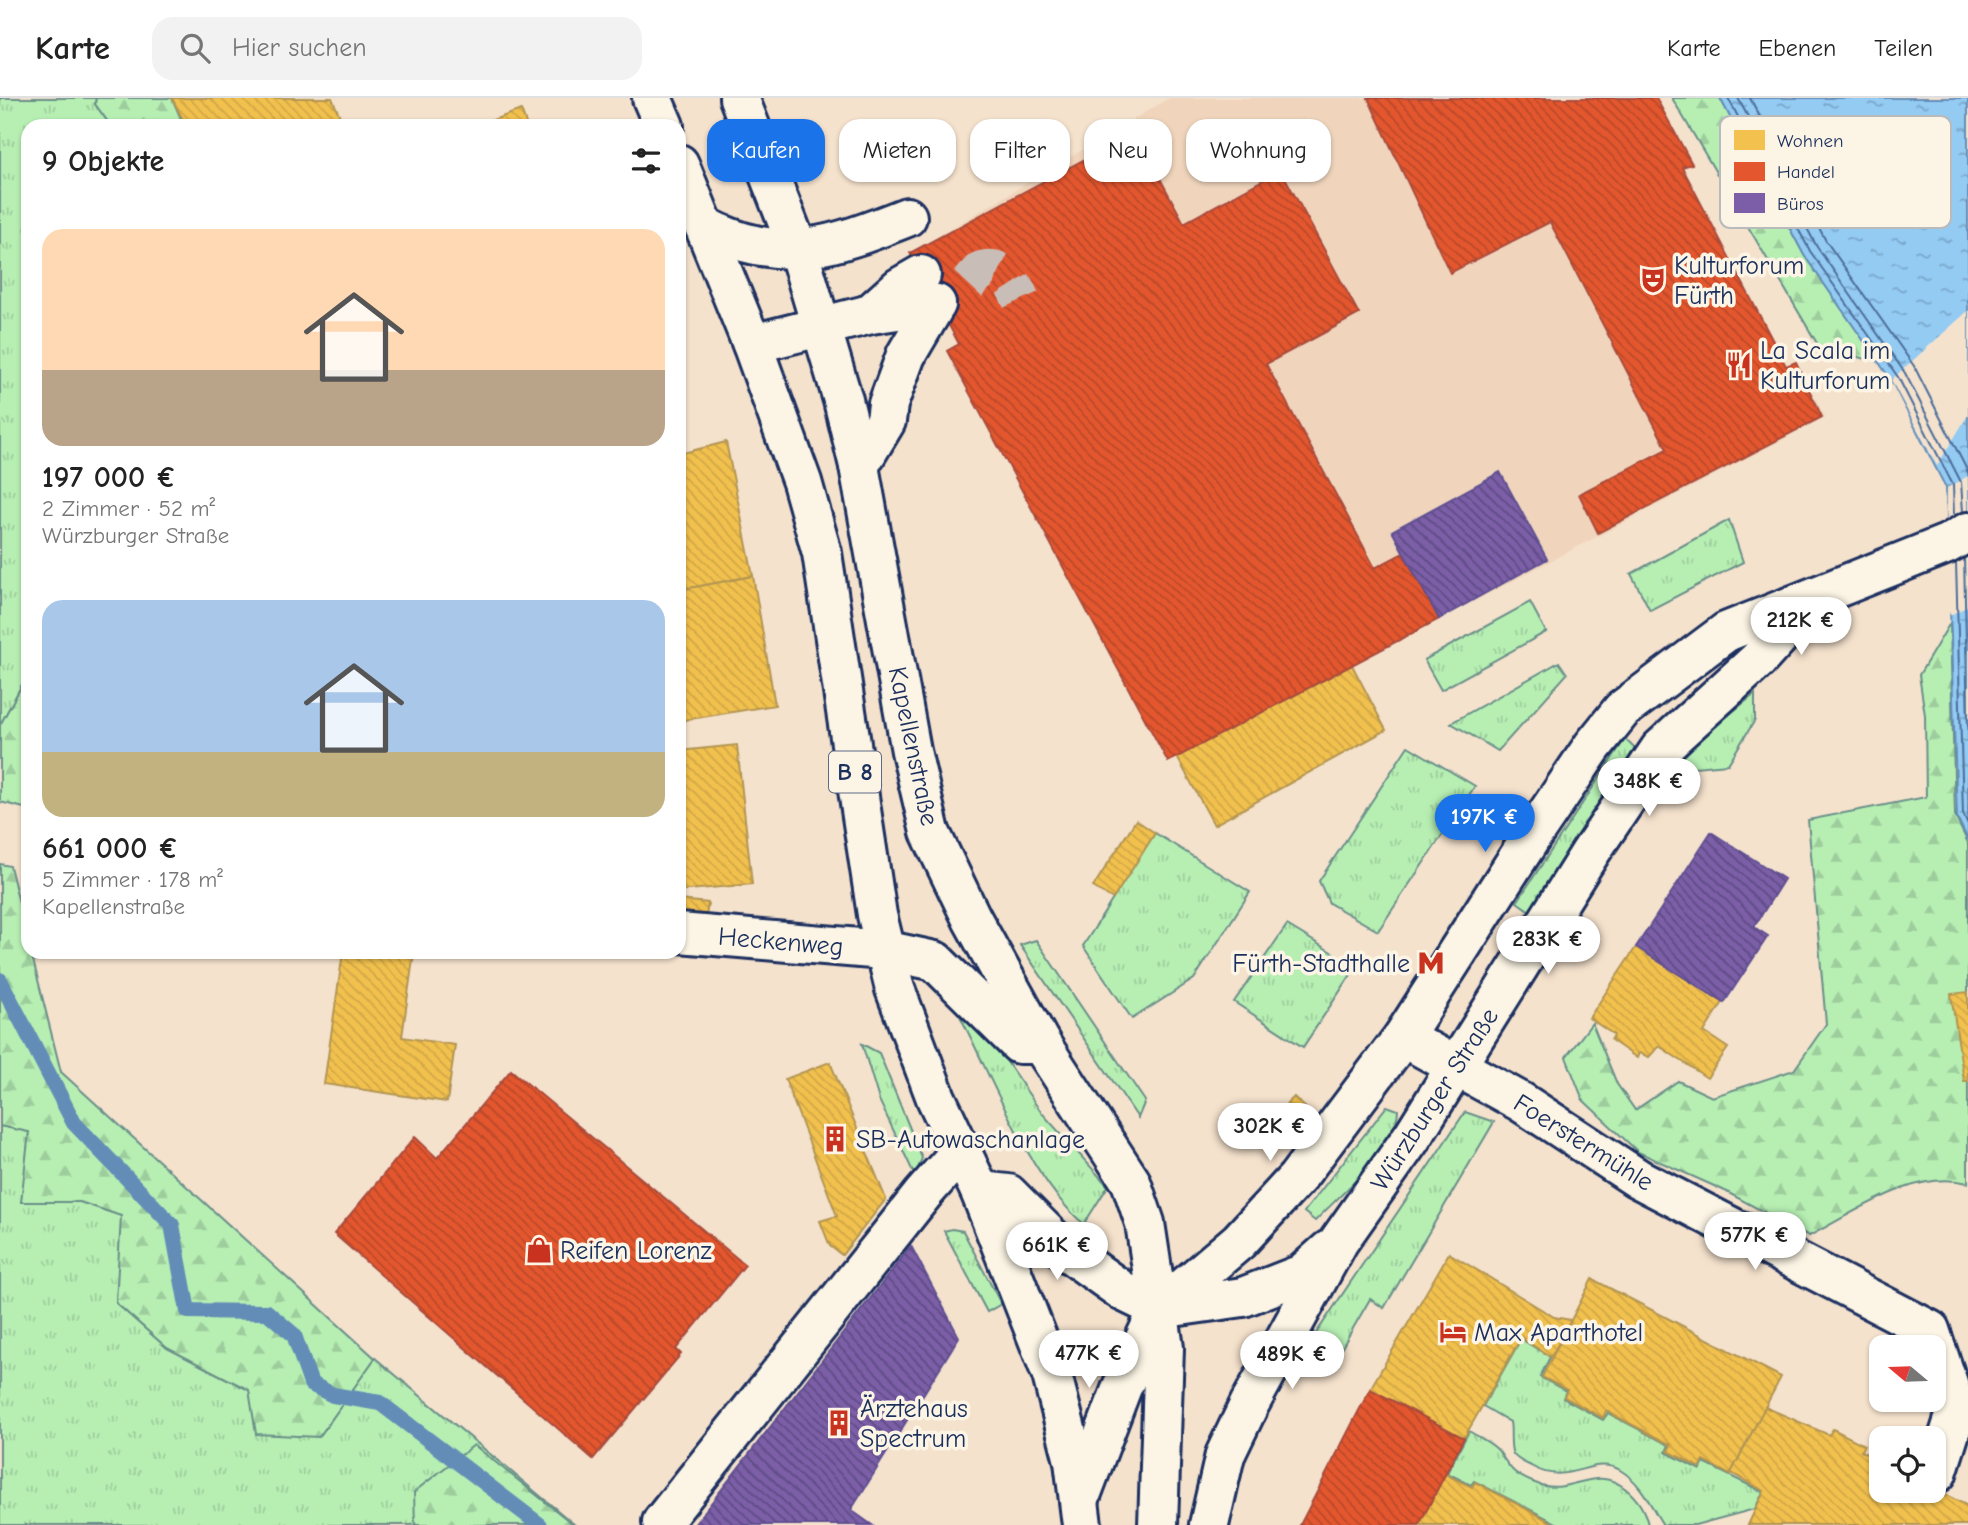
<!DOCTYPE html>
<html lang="de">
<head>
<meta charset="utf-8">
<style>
	:root { --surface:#fff; --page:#f2f2f2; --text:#222; --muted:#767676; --line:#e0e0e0; --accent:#1a73e8 }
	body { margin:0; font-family:"Comic Neue",sans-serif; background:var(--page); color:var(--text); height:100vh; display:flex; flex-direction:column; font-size:26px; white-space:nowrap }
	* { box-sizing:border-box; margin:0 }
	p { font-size:23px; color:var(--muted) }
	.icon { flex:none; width:38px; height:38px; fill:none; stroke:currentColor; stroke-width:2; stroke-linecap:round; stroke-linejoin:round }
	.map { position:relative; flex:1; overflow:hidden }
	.sheet { position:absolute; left:21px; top:21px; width:665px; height:840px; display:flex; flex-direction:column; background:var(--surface); border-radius:21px; box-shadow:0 2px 5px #0004 }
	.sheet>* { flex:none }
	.guide { position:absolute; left:707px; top:21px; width:665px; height:63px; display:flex; gap:14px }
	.needle { width:46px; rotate:289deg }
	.buttons { position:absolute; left:1869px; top:1237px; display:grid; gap:14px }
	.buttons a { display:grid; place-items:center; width:77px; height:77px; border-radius:14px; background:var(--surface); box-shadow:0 2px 5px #0004; font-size:35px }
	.price { position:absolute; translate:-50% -60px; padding:0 16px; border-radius:24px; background:#fff; color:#222; font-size:23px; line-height:46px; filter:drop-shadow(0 2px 4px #0008) }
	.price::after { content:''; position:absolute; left:50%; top:42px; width:21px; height:16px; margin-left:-10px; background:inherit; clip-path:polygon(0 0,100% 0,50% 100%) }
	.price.active { background:var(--accent); color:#fff }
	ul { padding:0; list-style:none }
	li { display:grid; align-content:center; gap:14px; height:371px; padding:0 21px }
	li span { display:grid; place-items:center; height:217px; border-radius:21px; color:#555 }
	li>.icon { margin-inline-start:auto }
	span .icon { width:126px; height:126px; fill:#fffc; stroke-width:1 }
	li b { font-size:30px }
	h2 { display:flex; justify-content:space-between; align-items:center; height:84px; padding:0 21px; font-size:30px }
	.pill { padding:0 24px; border-radius:21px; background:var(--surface); box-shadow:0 2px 5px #0004; font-size:24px; line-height:63px }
	.pill.active { background:var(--accent); color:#fff }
	header { display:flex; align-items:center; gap:42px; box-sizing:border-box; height:98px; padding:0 35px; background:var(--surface); border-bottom:2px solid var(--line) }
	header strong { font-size:33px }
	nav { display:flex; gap:38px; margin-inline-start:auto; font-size:24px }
	.search { width:490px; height:63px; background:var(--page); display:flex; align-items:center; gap:18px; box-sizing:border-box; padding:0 24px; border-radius:21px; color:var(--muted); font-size:26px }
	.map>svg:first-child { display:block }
	.built { fill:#f0d5bc }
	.grass { fill:url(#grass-tufts); stroke:#698f88; stroke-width:2 }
	.forest { fill:url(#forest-firs); stroke:#698f88; stroke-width:2 }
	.water { fill:url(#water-ripples); stroke:#648db7; stroke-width:2 }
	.pier { fill:#f5e2cd }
	.homes { fill:url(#homes-back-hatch); stroke:#b29553; stroke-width:2 }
	.shops { fill:url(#shops-back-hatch); stroke:#a84b3c; stroke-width:2 }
	.offices { fill:url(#offices-back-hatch); stroke:#5e5091; stroke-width:2 }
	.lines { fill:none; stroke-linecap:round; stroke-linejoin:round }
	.shore { stroke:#4b6d9a; stroke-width:2 }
	.stream { stroke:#648db7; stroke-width:16 }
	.minor-tunnel { stroke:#c9beb7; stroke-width:38; stroke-dasharray:38 19; stroke-linecap:butt }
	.minor-casing { stroke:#1b2f5e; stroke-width:44 }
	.major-casing { stroke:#1b2f5e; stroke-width:44 }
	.minor { stroke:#fcf5e5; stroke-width:38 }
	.major { stroke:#fcf5e5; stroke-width:38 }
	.labels { text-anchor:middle; stroke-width:7; stroke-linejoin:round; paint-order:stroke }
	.shield { fill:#fcf5e5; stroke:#5e6a86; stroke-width:2 }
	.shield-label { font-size:24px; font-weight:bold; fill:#1b2f5e }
	.poi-label { font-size:26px; fill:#1b2f5e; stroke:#fcf5e5; text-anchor:start }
	.street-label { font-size:26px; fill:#1b2f5e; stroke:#fcf5e5 }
	.key { fill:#fcf5e5; stroke:#b8babc; stroke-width:2 }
	.key-label { font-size:19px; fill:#1b2f5e }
</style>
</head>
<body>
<header>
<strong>Karte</strong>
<div class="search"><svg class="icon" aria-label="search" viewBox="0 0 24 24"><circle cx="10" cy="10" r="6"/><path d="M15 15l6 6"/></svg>Hier suchen</div>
<nav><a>Karte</a><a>Ebenen</a><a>Teilen</a></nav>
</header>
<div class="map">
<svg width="1968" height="1427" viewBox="0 0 1968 1427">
	<defs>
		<pattern id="grass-tufts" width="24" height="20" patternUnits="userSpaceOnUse" patternTransform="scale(1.75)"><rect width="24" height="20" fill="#b7efb3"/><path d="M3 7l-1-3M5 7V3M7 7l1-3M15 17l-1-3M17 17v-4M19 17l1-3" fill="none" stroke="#9dcd9c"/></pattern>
		<pattern id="forest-firs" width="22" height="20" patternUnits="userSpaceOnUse" patternTransform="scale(1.75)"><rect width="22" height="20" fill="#b7efb3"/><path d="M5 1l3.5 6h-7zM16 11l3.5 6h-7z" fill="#9dcd9c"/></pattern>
		<pattern id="water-ripples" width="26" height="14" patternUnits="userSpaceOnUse" patternTransform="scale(1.75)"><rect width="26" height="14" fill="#94cbf3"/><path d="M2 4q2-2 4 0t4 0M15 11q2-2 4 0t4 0" fill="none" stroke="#78a5c8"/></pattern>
		<pattern id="homes-back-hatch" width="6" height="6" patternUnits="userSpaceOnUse" patternTransform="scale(1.75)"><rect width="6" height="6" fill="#f2c14e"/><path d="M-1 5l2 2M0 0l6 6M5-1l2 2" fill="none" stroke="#cfa646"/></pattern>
		<pattern id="shops-back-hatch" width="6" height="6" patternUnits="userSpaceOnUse" patternTransform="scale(1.75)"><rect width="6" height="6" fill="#e4572e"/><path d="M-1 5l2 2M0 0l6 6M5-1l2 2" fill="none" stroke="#b8482a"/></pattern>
		<pattern id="offices-back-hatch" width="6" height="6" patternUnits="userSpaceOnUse" patternTransform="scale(1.75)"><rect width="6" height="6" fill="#7b5ea7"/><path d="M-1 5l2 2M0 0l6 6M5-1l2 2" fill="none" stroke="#5e4a84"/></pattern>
	</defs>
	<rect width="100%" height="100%" fill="#f5e2cd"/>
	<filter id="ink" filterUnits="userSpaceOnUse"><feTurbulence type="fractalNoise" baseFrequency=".0143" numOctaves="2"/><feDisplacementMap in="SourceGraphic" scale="14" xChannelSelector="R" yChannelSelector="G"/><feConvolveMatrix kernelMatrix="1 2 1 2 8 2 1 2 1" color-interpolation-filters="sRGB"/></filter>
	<g filter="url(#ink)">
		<!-- built -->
		<polygon class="built" points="1169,0 1656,0 1692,66 1683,70 1786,268 1796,264 1825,319 1168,664 947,253 959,246 910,155"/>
		<!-- grass -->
		<g class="grass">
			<polygon points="0,0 96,0 95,6 111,28 28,28 28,576 0,627"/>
			<polygon points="1729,422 1743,464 1650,512 1631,476"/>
			<polygon points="1530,504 1546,534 1441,592 1424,562"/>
			<polygon points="1559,564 1567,576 1498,653 1451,625"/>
			<polygon points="1755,596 1755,622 1728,666 1694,669 1682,660 1711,631"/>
			<polygon points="1625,641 1639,655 1534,816 1517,804"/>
			<polygon points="1408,648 1475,688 1378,833 1329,805 1319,783"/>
			<polygon points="1155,735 1250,794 1194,881 1132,921 1083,848"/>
			<polygon points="1287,827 1356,869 1303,949 1234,904"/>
			<polygon points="1036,842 1145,1003 1138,1020 1020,847"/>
			<path d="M970,910L1041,1014L1108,1088L1084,1126C1031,1083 992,980 960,918L959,912Z"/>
			<polygon points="862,946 879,955 922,1060 915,1078 879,1002"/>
			<path d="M1387,1008L1398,1012C1396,1051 1341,1096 1315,1123L1304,1114Z"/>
			<polygon points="1465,1014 1494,1024 1384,1210 1370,1201 1337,1258 1311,1243"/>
			<polygon points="0,1028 29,1034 22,1104 80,1104 122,1118 116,1205 167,1250 249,1292 319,1339 375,1260 575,1427 0,1427"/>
			<polygon points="952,1131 963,1133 1001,1206 987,1214 944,1133"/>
			<path d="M1521,1241L1550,1259L1540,1279L1566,1293L1563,1300L1603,1322L1608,1315L1669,1347L1666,1354L1700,1372L1704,1365L1763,1394L1755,1411L1695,1427H1663C1650,1407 1642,1385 1620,1372C1592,1356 1568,1390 1531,1368C1525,1365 1517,1362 1513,1356C1509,1348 1512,1333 1510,1324L1483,1308Z"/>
			<path d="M1469,1333C1478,1339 1495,1346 1500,1355C1511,1372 1514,1377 1535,1385C1572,1400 1593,1364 1626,1391C1638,1401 1645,1412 1648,1427H1560L1474,1383L1471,1387L1447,1375Z"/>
		</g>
		<!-- forest -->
		<g class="forest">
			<polygon points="96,0 172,0 184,28 111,28 95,6"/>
			<polygon points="1672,0 1720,0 1804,157 1878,263 1821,252"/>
			<path d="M1950,525L1955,718L1968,745V1085C1914,1071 1856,1114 1809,1138L1723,1092L1638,1054L1583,1002L1566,959L1592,925L1617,986L1635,1012L1678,983L1712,999L1794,972L1826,926L1808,722L1926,699L1925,617L1919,577Z"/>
			<polygon points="28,576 28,711 0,704 0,627"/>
			<polygon points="0,766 10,768 28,841 28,854 31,854 61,974 375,1260 319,1339 256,1336 249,1292 167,1250 116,1205 121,1118 80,1104 21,1104 29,1034 0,1028"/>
			<polygon points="474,1347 574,1427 415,1427 414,1394"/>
		</g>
		<!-- water -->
		<polygon class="water" points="1720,0 1968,0 1968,742 1957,719 1946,390 1891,282 1804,157"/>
		<!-- pier -->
		<g class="pier">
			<polygon points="1968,213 1968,317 1937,368 1891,282"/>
			<polygon points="1968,378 1968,508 1950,517 1946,503 1947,390"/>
		</g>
		<!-- homes -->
		<g class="homes">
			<polygon points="172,0 332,0 344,28 186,28"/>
			<polygon points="521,12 527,28 476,28"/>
			<polygon points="726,344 753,478 679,492 679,356"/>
			<polygon points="753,478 775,607 684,622 679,592 679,492"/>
			<polygon points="1352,567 1386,632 1214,727 1177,659"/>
			<polygon points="737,647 752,786 679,793 679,653"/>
			<polygon points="1136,722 1155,735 1113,801 1093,789"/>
			<polygon points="679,802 708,805 704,833 679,830"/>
			<polygon points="1636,849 1723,904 1704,934 1728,950 1707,980 1659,948 1649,959 1639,955 1637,960 1611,942 1614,937 1589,920"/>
			<polygon points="343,854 414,854 402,939 455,947 447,1004 324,986"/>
			<polygon points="1968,894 1968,983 1964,983 1951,896"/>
			<polygon points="830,964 886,1101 842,1157 830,1148 820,1123 837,1118 785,981"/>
			<polygon points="1294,999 1311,1015 1294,1033 1277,1016"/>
			<polygon points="1449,1155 1554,1219 1571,1222 1551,1259 1521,1240 1464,1340 1370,1291"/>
			<polygon points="1592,1181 1781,1279 1730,1377 1704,1363 1700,1370 1668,1353 1671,1347 1606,1313 1603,1320 1564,1299 1567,1292 1542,1279"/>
			<polygon points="1765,1309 1829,1337 1833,1331 1864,1347 1861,1353 1881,1364 1881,1393 1934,1391 1968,1408 1968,1427 1748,1427 1764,1393 1731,1375"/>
			<polygon points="1445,1376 1472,1389 1475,1384 1557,1427 1419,1427"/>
		</g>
		<!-- shops -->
		<g class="shops">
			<polygon points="1368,0 1656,0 1692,66 1682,69 1786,268 1796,264 1822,319 1598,435 1579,396 1667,351 1550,124 1450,175"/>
			<polygon points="1135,34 1184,125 1281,72 1359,216 1266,266 1375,470 1403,455 1439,521 1168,664 947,253 959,246 910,155"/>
			<polygon points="511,972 745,1167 676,1251 681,1256 593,1361 334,1136 415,1039 437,1060"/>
			<polygon points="1370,1291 1464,1340 1419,1427 1300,1427"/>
		</g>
		<!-- offices -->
		<g class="offices">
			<polygon points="1500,374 1547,461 1439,521 1392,433"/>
			<polygon points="1711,734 1784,781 1754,829 1768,838 1724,905 1636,849"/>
			<polygon points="911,1148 959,1239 851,1412 872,1427 694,1427"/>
		</g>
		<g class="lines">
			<!-- shore -->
			<g class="shore">
				<polyline points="1728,0 1810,153 1898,279 1953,387 1954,418"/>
				<polyline points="1738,0 1817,149 1905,275 1961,384 1963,414"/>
				<polyline points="1750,0 1826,143 1914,268 1968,374"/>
				<polyline points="1964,460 1968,628"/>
				<polyline points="1956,465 1963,716 1968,726"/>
			</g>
			<!-- stream -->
			<polyline class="stream" points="0,882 74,1025 172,1127 188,1213 267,1214 294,1237 311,1286 333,1297 380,1305 540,1427"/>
			<!-- minor-tunnel -->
			<path class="minor-tunnel" d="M968,186L981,172C1003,166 1013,184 1021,202"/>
			<!-- minor casing -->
			<g class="minor-casing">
				<g id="minor">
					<path d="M704,128C781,168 831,149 907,119"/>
					<polyline points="872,214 900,189 921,177"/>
					<polyline points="752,246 871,216 936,206"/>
					<polyline points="859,368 886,323 888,306 906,257 936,206"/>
					<polyline points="679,835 884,852 935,863 1019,946 1041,946"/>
					<polyline points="1403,939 1521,1004 1637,1080 1930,1232 1957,1312 1937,1375"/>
					<polyline points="980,1093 1008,1096 1061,1149 1124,1194 1159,1211"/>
					<polyline points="1159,1211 1243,1199 1302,1176 1329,1152"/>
					<polyline points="1080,1400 1122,1289 1159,1211 1239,1143 1297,1080 1403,939 1532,738 1593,648 1622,612 1726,534 1947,446 1968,434"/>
					<polyline points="662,1424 923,1096 961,1053"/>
					<polyline points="1209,1427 1225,1357 1249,1307 1339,1143 1412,1039 1590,755 1660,651 1758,562 1808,507"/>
				</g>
			</g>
			<!-- major casing -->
			<g class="major-casing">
				<g id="major">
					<polyline points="652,0 664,28"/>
					<polyline points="739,0 798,151 843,302 859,368 911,653 930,734 972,821 1041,946 1131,1084 1145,1125 1164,1250 1158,1427"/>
					<polyline points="679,66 752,246 802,384 822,455 877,817 895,891 936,1000 980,1093 1052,1277 1074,1363 1082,1427"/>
				</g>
			</g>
			<!-- minor -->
			<use href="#minor" class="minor"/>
			<!-- major -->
			<use href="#major" class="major"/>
		</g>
	</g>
	<!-- icons -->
	<defs>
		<g id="theatre-bare" transform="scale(2.1)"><path d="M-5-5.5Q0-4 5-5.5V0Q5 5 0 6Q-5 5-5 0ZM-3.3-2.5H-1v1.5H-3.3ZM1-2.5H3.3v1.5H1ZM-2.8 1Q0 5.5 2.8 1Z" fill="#c8321e" stroke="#fcf5e5" stroke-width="2.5" paint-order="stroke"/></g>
		<g id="restaurant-bare" transform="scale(2.1)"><path d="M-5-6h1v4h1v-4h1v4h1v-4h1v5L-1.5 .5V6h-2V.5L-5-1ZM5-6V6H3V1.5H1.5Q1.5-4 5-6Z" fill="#c8321e" stroke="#fcf5e5" stroke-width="2.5" paint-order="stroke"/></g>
		<g id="metro-bare" transform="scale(2.1)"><path d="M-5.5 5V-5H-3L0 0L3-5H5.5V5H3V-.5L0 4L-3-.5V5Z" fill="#c8321e" stroke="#fcf5e5" stroke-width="2.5" paint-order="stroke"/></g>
		<g id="building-bare" transform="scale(2.1)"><path d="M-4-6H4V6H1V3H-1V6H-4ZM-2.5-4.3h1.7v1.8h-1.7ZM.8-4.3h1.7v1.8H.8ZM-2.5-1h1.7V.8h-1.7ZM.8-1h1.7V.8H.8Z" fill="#c8321e" stroke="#fcf5e5" stroke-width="2.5" paint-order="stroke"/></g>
		<g id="shop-bare" transform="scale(2.1)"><path d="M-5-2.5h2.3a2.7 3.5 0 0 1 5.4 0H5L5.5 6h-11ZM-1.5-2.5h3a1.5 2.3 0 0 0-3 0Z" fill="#c8321e" stroke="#fcf5e5" stroke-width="2.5" paint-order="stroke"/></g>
		<g id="hotel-bare" transform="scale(2.1)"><path d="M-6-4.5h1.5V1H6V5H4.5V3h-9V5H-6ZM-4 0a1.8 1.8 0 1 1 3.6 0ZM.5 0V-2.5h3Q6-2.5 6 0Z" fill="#c8321e" stroke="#fcf5e5" stroke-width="2.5" paint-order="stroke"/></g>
	</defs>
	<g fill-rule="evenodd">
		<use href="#theatre-bare" x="1653" y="182"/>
		<use href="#restaurant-bare" x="1739" y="267"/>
		<use href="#metro-bare" x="1431" y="865"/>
		<use href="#building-bare" x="835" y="1041"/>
		<use href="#shop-bare" x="539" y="1152"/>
		<use href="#hotel-bare" x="1453" y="1234"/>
		<use href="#building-bare" x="839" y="1325"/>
	</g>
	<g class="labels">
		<!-- shield labels -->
		<rect class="shield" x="829" y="653.5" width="52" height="41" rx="5"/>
		<g class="shield-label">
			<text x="855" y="682">B 8</text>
		</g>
		<!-- poi labels -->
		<g class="poi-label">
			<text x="1674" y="176">Kulturforum<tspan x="1674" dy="30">Fürth</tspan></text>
			<text x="1760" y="261">La Scala im<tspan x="1760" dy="30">Kulturforum</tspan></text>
			<text x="1410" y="874" text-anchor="end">Fürth-Stadthalle</text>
			<text x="856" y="1050">SB-Autowaschanlage</text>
			<text x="560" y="1161">Reifen Lorenz</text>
			<text x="1474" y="1243">Max Aparthotel</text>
			<text x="860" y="1319">Ärztehaus<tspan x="860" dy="30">Spectrum</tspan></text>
		</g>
		<!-- street labels -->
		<g class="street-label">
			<text transform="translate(914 648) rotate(78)" y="9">Kapellenstraße</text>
			<text transform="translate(781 843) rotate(5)" y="9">Heckenweg</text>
			<text transform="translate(1434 1001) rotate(-57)" y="9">Würzburger Straße</text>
			<text transform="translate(1584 1044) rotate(32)" y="9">Foerstermühle</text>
		</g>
	</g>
	<!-- legend -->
	<rect x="1720" y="18" width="231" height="112" rx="10" class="key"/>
	<rect x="1734" y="32" width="31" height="20" fill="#f2c14e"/>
	<rect x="1734" y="64" width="31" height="19" fill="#e4572e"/>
	<rect x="1734" y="95" width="31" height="20" fill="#7b5ea7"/>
	<g class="key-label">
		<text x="1777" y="49">Wohnen</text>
		<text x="1777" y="80">Handel</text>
		<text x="1777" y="112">Büros</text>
	</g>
</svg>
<div class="buttons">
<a><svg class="needle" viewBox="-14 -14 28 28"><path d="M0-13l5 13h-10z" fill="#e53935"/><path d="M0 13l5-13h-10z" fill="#767676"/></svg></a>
<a><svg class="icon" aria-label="locate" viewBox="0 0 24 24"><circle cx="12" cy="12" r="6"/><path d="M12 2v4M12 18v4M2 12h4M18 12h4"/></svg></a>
</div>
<b class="price" style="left:1801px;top:559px">212K €</b>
<b class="price" style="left:1649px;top:720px">348K €</b>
<b class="price active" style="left:1485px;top:756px">197K €</b>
<b class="price" style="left:1548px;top:878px">283K €</b>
<b class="price" style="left:1270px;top:1065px">302K €</b>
<b class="price" style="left:1755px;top:1174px">577K €</b>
<b class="price" style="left:1057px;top:1184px">661K €</b>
<b class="price" style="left:1089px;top:1292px">477K €</b>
<b class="price" style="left:1292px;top:1293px">489K €</b>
<div class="guide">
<a class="pill active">Kaufen</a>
<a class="pill">Mieten</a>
<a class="pill">Filter</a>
<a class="pill">Neu</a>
<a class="pill">Wohnung</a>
</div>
<section class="sheet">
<h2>9 Objekte<svg class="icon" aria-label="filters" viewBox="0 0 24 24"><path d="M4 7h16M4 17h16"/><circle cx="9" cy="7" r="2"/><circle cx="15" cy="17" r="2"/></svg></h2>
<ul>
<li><span style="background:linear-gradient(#ffd9b3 65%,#b9a48a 0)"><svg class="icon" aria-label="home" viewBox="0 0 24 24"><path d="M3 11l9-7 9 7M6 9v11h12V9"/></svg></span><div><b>197 000 €</b><p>2 Zimmer · 52 m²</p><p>Würzburger Straße</p></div></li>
<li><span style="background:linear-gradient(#a9c7e8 70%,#c2b280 0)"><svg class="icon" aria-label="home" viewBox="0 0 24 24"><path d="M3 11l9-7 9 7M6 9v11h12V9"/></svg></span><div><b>661 000 €</b><p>5 Zimmer · 178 m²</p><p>Kapellenstraße</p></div></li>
</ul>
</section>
</div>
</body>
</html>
